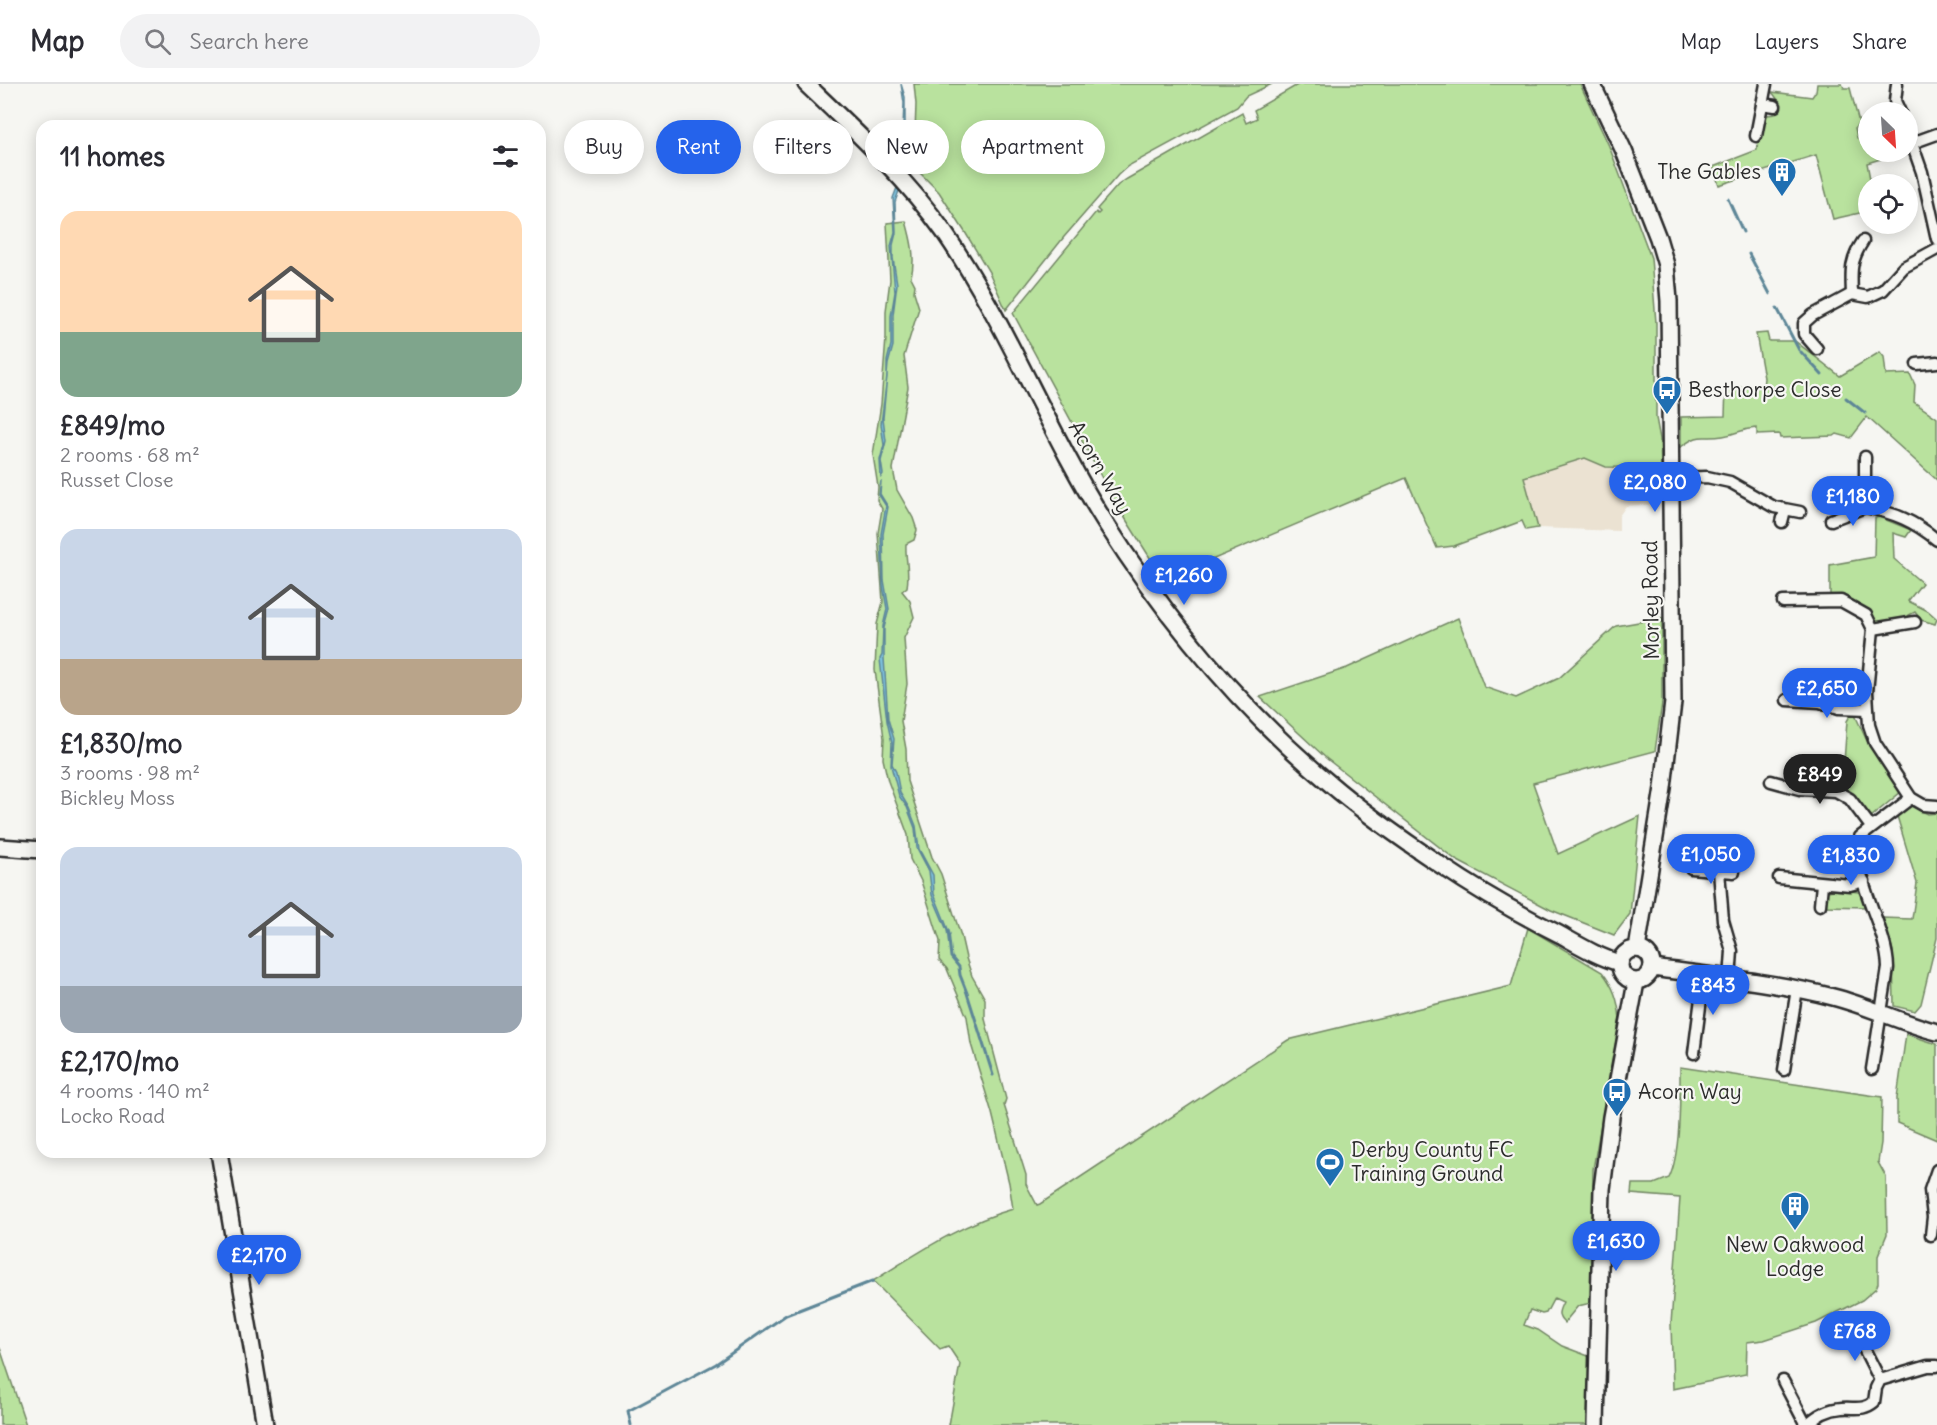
<!DOCTYPE html>
<html lang="en">
<head>
<meta charset="utf-8">
<style>
	:root { --surface:#fff; --page:#f2f2f3; --text:#2b2b33; --muted:#7c7c81; --line:#e1e1e2; --accent:#2563eb }
	body { margin:0; font-family:Delius,sans-serif; background:var(--page); color:var(--text); height:100vh; display:flex; flex-direction:column; font-size:22px; white-space:nowrap }
	* { box-sizing:border-box; margin:0 }
	p { font-size:20px; color:var(--muted) }
	.icon { flex:none; width:33px; height:33px; fill:none; stroke:currentColor; stroke-width:2; stroke-linecap:round; stroke-linejoin:round }
	.map { position:relative; flex:1; overflow:hidden }
	.side { position:absolute; left:36px; top:36px; width:510px; height:1038px; display:flex; flex-direction:column; background:var(--surface); border-radius:18px; box-shadow:0 3px 15px #0003 }
	.side>* { flex:none }
	.top-card { position:absolute; left:564px; top:36px; width:570px; height:54px; display:flex; gap:12px }
	.needle { width:39px; rotate:155deg }
	.tools { position:absolute; left:1858px; top:18px; display:grid; gap:12px }
	.tools a { display:grid; place-items:center; width:60px; height:60px; border-radius:50%; background:var(--surface); box-shadow:0 3px 15px #0003; font-size:30px }
	.price { position:absolute; translate:-50% -51px; padding:0 14px; border-radius:21px; background:var(--accent); color:#fff; font-size:20px; line-height:39px; filter:drop-shadow(0 2px 3px #0008) }
	.price::after { content:''; position:absolute; left:50%; top:36px; width:18px; height:14px; margin-left:-9px; background:inherit; clip-path:polygon(0 0,100% 0,50% 100%) }
	.price.current { background:#222; color:#fff }
	ul { padding:0; list-style:none }
	li { display:grid; align-content:center; gap:12px; height:318px; padding:0 24px }
	li span { display:grid; place-items:center; height:186px; border-radius:18px; color:#555 }
	li>.icon { margin-inline-start:auto }
	span .icon { width:108px; height:108px; fill:#fffc; stroke-width:1 }
	li b { font-size:26px }
	h2 { display:flex; justify-content:space-between; align-items:center; height:72px; padding:0 24px; font-size:26px }
	.tag { padding:0 21px; border-radius:27px; background:var(--surface); box-shadow:0 3px 15px #0003; font-size:21px; line-height:54px }
	.tag.current { background:var(--accent); color:#fff }
	header { display:flex; align-items:center; gap:36px; box-sizing:border-box; height:84px; padding:0 30px; background:var(--surface); border-bottom:2px solid var(--line) }
	header strong { font-size:28px }
	nav { display:flex; gap:33px; margin-inline-start:auto; font-size:21px }
	.search { width:420px; height:54px; background:var(--page); display:flex; align-items:center; gap:15px; box-sizing:border-box; padding:0 21px; border-radius:33px; color:var(--muted); font-size:22px }
	.map>svg:first-child { display:block }
	.built { fill:#ebe2d2 }
	.green { fill:#b9e29e; stroke:#728664; stroke-width:1.5 }
	.water { fill:#7ec3df; stroke:#5d8697; stroke-width:1.5 }
	.lines { fill:none; stroke-linecap:round; stroke-linejoin:round }
	.stream { stroke:#5d8697; stroke-width:3 }
	.street-casing { stroke:#2b2b2b; stroke-width:15 }
	.secondary-casing { stroke:#2b2b2b; stroke-width:20 }
	.street { stroke:#f6f6f2; stroke-width:10 }
	.secondary { stroke:#f6f6f2; stroke-width:15 }
	.labels { text-anchor:middle; stroke-width:4.5; stroke-linejoin:round; paint-order:stroke }
	.poi-label { font-size:21px; fill:#2b2b2b; stroke:#f6f6f2; text-anchor:start }
	.street-label { font-size:21px; fill:#2b2b2b; stroke:#f6f6f2 }
</style>
</head>
<body>
<header>
<strong>Map</strong>
<div class="search"><svg class="icon" aria-label="search" viewBox="0 0 24 24"><circle cx="10" cy="10" r="6"/><path d="M15 15l6 6"/></svg>Search here</div>
<nav><a>Map</a><a>Layers</a><a>Share</a></nav>
</header>
<div class="map">
<svg width="1937" height="1341" viewBox="0 0 1937 1341">
	<rect width="100%" height="100%" fill="#f6f6f2"/>
	<filter id="ink" filterUnits="userSpaceOnUse"><feTurbulence type="fractalNoise" baseFrequency=".0167" numOctaves="2"/><feDisplacementMap in="SourceGraphic" scale="12" xChannelSelector="R" yChannelSelector="G"/><feConvolveMatrix kernelMatrix="1 2 1 2 8 2 1 2 1" color-interpolation-filters="sRGB"/></filter>
	<g filter="url(#ink)">
		<!-- built -->
		<polygon class="built" points="1585,374 1606,383 1661,384 1661,400 1655,405 1656,420 1626,422 1619,432 1619,447 1538,444 1524,393"/>
		<!-- green -->
		<g class="green">
			<polygon points="914,0 1272,0 1246,12 1237,23 1128,82 1118,91 1064,153 1006,226 989,188 965,148 939,108 919,88 915,50 916,20"/>
			<polygon points="1299,0 1580,0 1609,62 1651,174 1656,239 1656,334 1660,355 1661,384 1606,383 1585,374 1524,393 1538,444 1526,446 1522,437 1454,462 1437,464 1406,394 1164,496 1115,418 1013,229 1096,128 1098,130 1100,128 1097,125 1118,101 1127,95 1242,29 1246,39 1257,34 1254,26"/>
			<polygon points="1817,0 1842,0 1844,4 1850,4 1859,39 1855,44 1857,54 1864,56 1869,55 1869,68 1904,68 1867,79 1871,100 1869,100 1869,127 1833,135 1816,71 1719,101 1713,83 1757,66 1758,55 1761,55 1763,37 1767,31 1775,30 1778,16 1772,8 1812,13 1816,7"/>
			<path d="M906,137C911,155 916,174 911,193L915,201L914,208L919,224L904,272L908,303L893,385L897,406L913,434L917,446L914,456L906,460C905,475 910,488 907,503L902,507L910,517L914,533L904,554L907,600L901,637L906,665L907,697L932,773L941,790L961,852L966,874L972,892L985,915V935L1006,1015L1004,1021L1026,1091V1100L1037,1121L1040,1120L1288,956L1511,902L1528,844L1602,888C1614,903 1618,916 1620,935L1593,1085L1591,1219L1578,1222L1564,1239C1556,1232 1559,1226 1563,1218L1554,1214L1546,1229L1542,1230L1530,1226L1524,1241L1538,1246L1562,1262L1591,1273V1341H949L960,1280L948,1262L940,1265L873,1197C918,1169 962,1139 1013,1125L1009,1099L992,1029L971,960L967,933L947,885L939,876L940,857L921,797L910,775L908,751L888,697L883,675L884,654L875,586L877,540L883,518L878,449L882,425L877,416L878,403L873,371L881,320L886,254V227L890,196L887,139Z"/>
			<path d="M1767,249L1769,257H1795L1840,292L1880,268L1884,273L1886,291L1910,290L1915,301L1914,318L1937,334V396L1867,333L1851,354L1837,350L1834,352L1780,354L1779,350L1757,351V344C1740,345 1737,350 1723,352C1701,356 1702,347 1681,363V333L1725,332L1726,303H1763L1764,294L1756,250Z"/>
			<polygon points="1879,433 1911,446 1906,453 1893,449 1894,475 1922,499 1908,517 1928,527 1937,535 1935,540 1921,536 1915,528 1909,531 1907,534 1876,541 1868,530 1843,511 1830,513 1830,481 1874,473 1875,434"/>
			<polygon points="1458,534 1484,603 1516,614 1559,594 1616,542 1662,534 1662,619 1655,667 1533,699 1558,770 1640,732 1630,830 1614,851 1551,826 1456,776 1327,675 1260,613 1347,584"/>
			<polygon points="1855,631 1868,659 1902,707 1871,733 1854,711 1842,706 1847,637 1850,632"/>
			<polygon points="1911,722 1928,730 1937,729 1937,854 1921,920 1915,927 1894,922 1893,867 1883,834 1912,835 1917,799 1897,732"/>
			<polygon points="1838,805 1858,808 1865,813 1866,823 1824,822 1825,812 1828,807"/>
			<polygon points="1906,950 1937,960 1937,1056 1897,1039 1897,1014"/>
			<path d="M1680,983L1882,1013L1881,1059L1878,1078L1886,1093L1887,1150L1878,1172V1199L1876,1204L1862,1216L1816,1239L1764,1256L1747,1258L1746,1290L1673,1305L1671,1240L1680,1114L1631,1110L1632,1100H1654L1669,1094C1681,1070 1680,1011 1680,983Z"/>
			<polygon points="0,1264 26,1341 0,1341"/>
		</g>
		<!-- water -->
		<g class="water">
			<polygon points="901,0 905,13 905,44 910,76 895,118 896,149 893,161 893,174 897,200 893,231 893,262 888,280 883,334 886,357 881,377 883,390 881,393 880,376 884,361 881,340 887,293 887,277 891,261 891,232 895,208 891,162 895,148 893,114 908,75 903,43 904,19"/>
			<polygon points="881,397 880,410 888,423 883,450 884,496 889,525 884,544 884,574 888,635 894,655 892,680 896,688 900,709 909,724 916,742 919,765 933,791 934,810 950,850 949,851 932,811 929,787 917,764 915,744 907,723 899,712 891,682 892,659 887,637 880,575 882,571 883,542 887,525 883,502 881,450 886,422 879,411"/>
		</g>
		<g class="lines">
			<!-- stream -->
			<g class="stream">
				<polyline points="1728,115 1743,148"/>
				<polyline points="1749,170 1770,210"/>
				<polyline points="1777,224 1799,266"/>
				<polyline points="1801,268 1822,291"/>
				<polyline points="1846,314 1865,329"/>
				<polyline points="948,847 951,873 959,883 960,891 967,909 993,991"/>
				<polyline points="631,1341 628,1327 716,1280 786,1231 873,1197"/>
			</g>
			<!-- street casing -->
			<g class="street-casing">
				<g id="street">
					<polyline points="1897,0 1895,17 1900,28"/>
					<polyline points="1762,20 1775,22"/>
					<polyline points="1908,48 1922,88 1937,155"/>
					<polyline points="1756,52 1766,0"/>
					<polyline points="1912,59 1937,50"/>
					<path d="M1852,210C1851,187 1850,177 1863,157"/>
					<polyline points="1817,265 1804,250 1804,239 1813,231 1852,210 1868,213 1883,206 1904,183 1937,165"/>
					<polyline points="1917,280 1937,278"/>
					<path d="M1865,373V423C1895,429 1914,437 1937,456"/>
					<polyline points="1671,394 1707,393 1730,398 1774,423 1800,428"/>
					<polyline points="1831,436 1865,423"/>
					<polyline points="1782,438 1785,426"/>
					<polyline points="1783,518 1841,517 1866,531 1873,545 1867,608 1869,641 1875,659 1911,714 1923,721 1937,722"/>
					<polyline points="1873,545 1915,538"/>
					<polyline points="1787,616 1820,618 1839,624 1868,625"/>
					<polyline points="1771,697 1800,705 1836,707 1850,715 1871,743"/>
					<polyline points="1691,784 1734,788"/>
					<polyline points="1719,787 1723,836 1732,867 1730,895"/>
					<polyline points="1779,794 1850,801 1864,797"/>
					<polyline points="1820,821 1822,800"/>
					<polyline points="1694,969 1704,891"/>
					<path d="M1872,985L1888,884C1887,841 1850,795 1860,753L1911,714"/>
					<polyline points="1784,986 1797,905"/>
					<polyline points="1931,1151 1933,1133 1930,1106 1937,1086"/>
					<polyline points="1855,1247 1880,1296"/>
					<polyline points="1783,1297 1806,1341"/>
					<path d="M1807,1341C1817,1331 1828,1325 1842,1324C1855,1323 1863,1327 1874,1318L1876,1304L1880,1296L1928,1282H1937"/>
				</g>
			</g>
			<!-- secondary casing -->
			<g class="secondary-casing">
				<g id="secondary">
					<path d="M806,0C854,46 905,93 944,148C1007,239 1046,344 1105,438C1166,534 1241,625 1328,698C1364,729 1403,756 1442,782C1479,807 1519,830 1559,850C1579,861 1598,873 1620,879"/>
					<polyline points="1592,0 1624,67 1658,154 1666,181 1669,217 1673,618 1663,704 1637,865"/>
					<polyline points="0,763 42,766"/>
					<circle cx="1636" cy="881" r="16"/>
					<path d="M1652,884C1712,892 1774,898 1833,913C1869,922 1901,939 1937,948"/>
					<polyline points="219,1068 265,1341"/>
					<polyline points="1596,1341 1602,1105 1611,1033 1636,898"/>
				</g>
			</g>
			<!-- street -->
			<use href="#street" class="street"/>
			<!-- secondary -->
			<use href="#secondary" class="secondary"/>
		</g>
	</g>
	<!-- icons -->
	<defs>
		<g id="building-pin" transform="scale(1.5)"><path d="M0 17L-7.5 6A9.5 9.5 0 1 1 7.5 6Z" fill="#1f6fb2" stroke="#f6f6f2"/><path d="M-4-6H4V6H1V3H-1V6H-4ZM-2.5-4.3h1.7v1.8h-1.7ZM.8-4.3h1.7v1.8H.8ZM-2.5-1h1.7V.8h-1.7ZM.8-1h1.7V.8H.8Z" fill="#fff"/></g>
		<g id="bus-pin" transform="scale(1.5)"><path d="M0 17L-7.5 6A9.5 9.5 0 1 1 7.5 6Z" fill="#1f6fb2" stroke="#f6f6f2"/><path d="M-5-6H5V4H4V6H2V4H-2V6H-4V4H-5ZM-3.5-4V0h7V-4ZM-3.5 1.2v1.5H-2V1.2ZM2 1.2v1.5H3.5V1.2Z" fill="#fff"/></g>
		<g id="stadium-pin" transform="scale(1.5)"><path d="M0 17L-7.5 6A9.5 9.5 0 1 1 7.5 6Z" fill="#1f6fb2" stroke="#f6f6f2"/><path d="M0-5a6.5 5 0 1 0 0 10a6.5 5 0 1 0 0-10ZM-3.5-1.8h7v3.6h-7Z" fill="#fff"/></g>
	</defs>
	<g fill-rule="evenodd">
		<use href="#building-pin" x="1782" y="88"/>
		<use href="#bus-pin" x="1667" y="306"/>
		<use href="#bus-pin" x="1617" y="1008"/>
		<use href="#stadium-pin" x="1330" y="1078"/>
		<use href="#building-pin" x="1795" y="1122"/>
	</g>
	<g class="labels">
		<!-- poi labels -->
		<g class="poi-label">
			<text x="1761" y="95" text-anchor="end">The Gables</text>
			<text x="1688" y="313">Besthorpe Close</text>
			<text x="1638" y="1015">Acorn Way</text>
			<text x="1351" y="1073">Derby County FC<tspan x="1351" dy="24">Training Ground</tspan></text>
			<text x="1795" y="1168" text-anchor="middle">New Oakwood<tspan x="1795" dy="24">Lodge</tspan></text>
		</g>
		<!-- street labels -->
		<g class="street-label">
			<text transform="translate(1100 384) rotate(60)" y="7">Acorn Way</text>
			<text transform="translate(1651 516) rotate(-91)" y="7">Morley Road</text>
		</g>
	</g>
</svg>
<div class="tools">
<a><svg class="needle" viewBox="-14 -14 28 28"><path d="M0-13l5 13h-10z" fill="#e53935"/><path d="M0 13l5-13h-10z" fill="#7c7c81"/></svg></a>
<a><svg class="icon" aria-label="locate" viewBox="0 0 24 24"><circle cx="12" cy="12" r="6"/><path d="M12 2v4M12 18v4M2 12h4M18 12h4"/></svg></a>
</div>
<b class="price" style="left:1655px;top:429px">£2,080</b>
<b class="price" style="left:1853px;top:443px">£1,180</b>
<b class="price" style="left:1184px;top:522px">£1,260</b>
<b class="price" style="left:1827px;top:635px">£2,650</b>
<b class="price current" style="left:1820px;top:721px">£849</b>
<b class="price" style="left:1711px;top:801px">£1,050</b>
<b class="price" style="left:1851px;top:802px">£1,830</b>
<b class="price" style="left:1713px;top:932px">£843</b>
<b class="price" style="left:1616px;top:1188px">£1,630</b>
<b class="price" style="left:259px;top:1202px">£2,170</b>
<b class="price" style="left:1855px;top:1278px">£768</b>
<div class="top-card">
<a class="tag">Buy</a>
<a class="tag current">Rent</a>
<a class="tag">Filters</a>
<a class="tag">New</a>
<a class="tag">Apartment</a>
</div>
<section class="side">
<h2>11 homes<svg class="icon" aria-label="filters" viewBox="0 0 24 24"><path d="M4 7h16M4 17h16"/><circle cx="9" cy="7" r="2"/><circle cx="15" cy="17" r="2"/></svg></h2>
<ul>
<li><span style="background:linear-gradient(#ffd9b3 65%,#7fa58c 0)"><svg class="icon" aria-label="home" viewBox="0 0 24 24"><path d="M3 11l9-7 9 7M6 9v11h12V9"/></svg></span><div><b>£849/mo</b><p>2 rooms · 68 m²</p><p>Russet Close</p></div></li>
<li><span style="background:linear-gradient(#c9d6e8 70%,#b9a48a 0)"><svg class="icon" aria-label="home" viewBox="0 0 24 24"><path d="M3 11l9-7 9 7M6 9v11h12V9"/></svg></span><div><b>£1,830/mo</b><p>3 rooms · 98 m²</p><p>Bickley Moss</p></div></li>
<li><span style="background:linear-gradient(#c9d6e8 75%,#9aa5b1 0)"><svg class="icon" aria-label="home" viewBox="0 0 24 24"><path d="M3 11l9-7 9 7M6 9v11h12V9"/></svg></span><div><b>£2,170/mo</b><p>4 rooms · 140 m²</p><p>Locko Road</p></div></li>
</ul>
</section>
</div>
</body>
</html>
